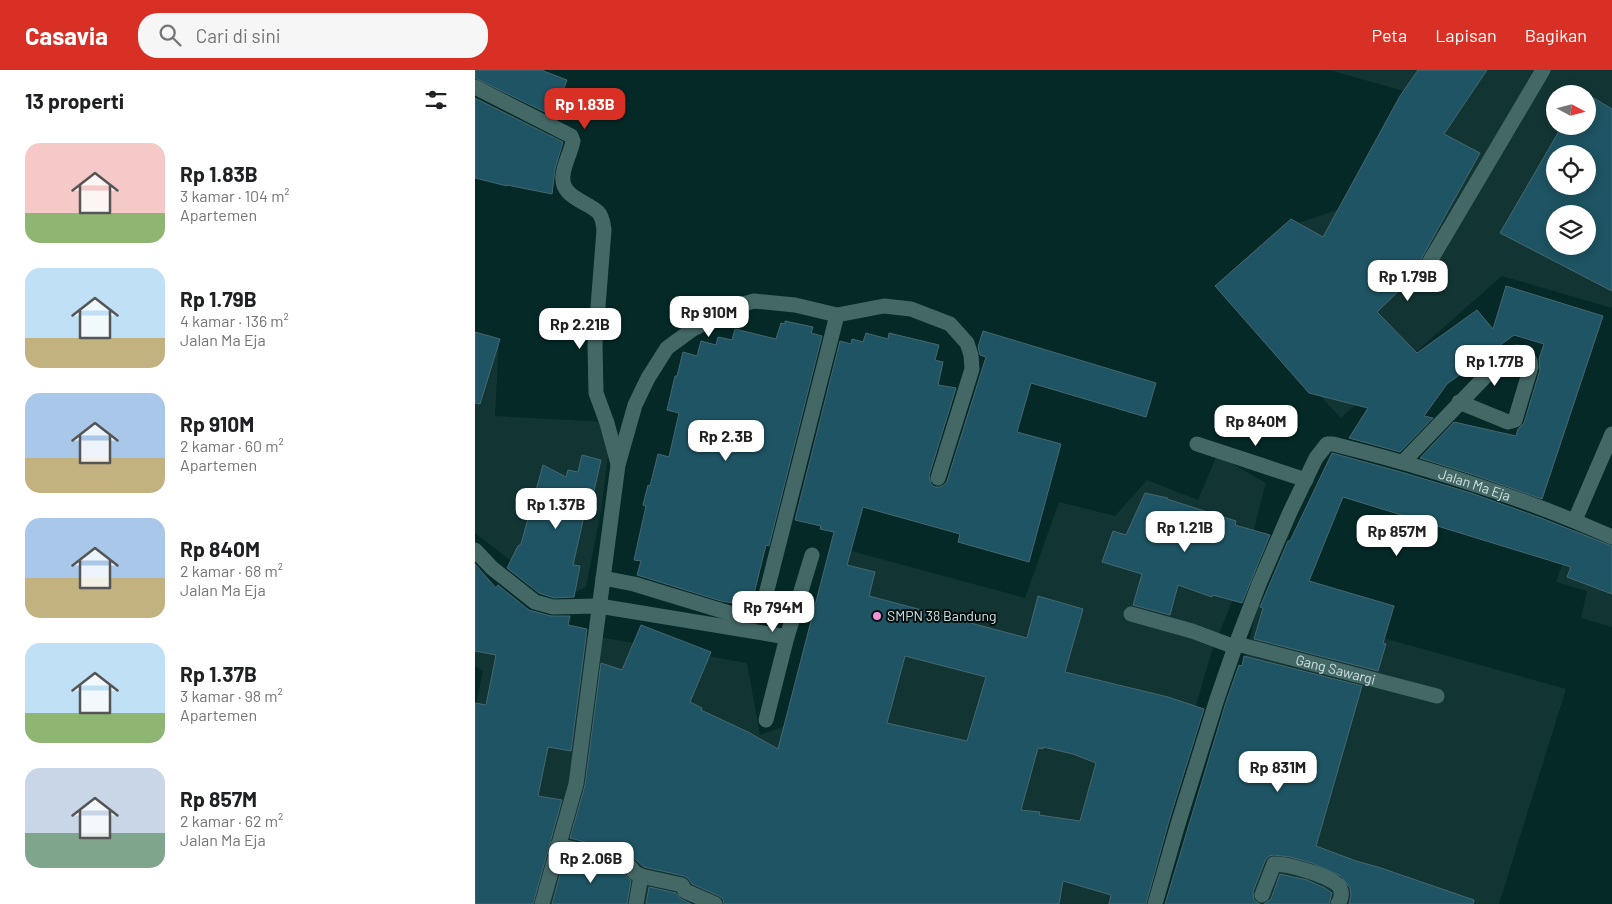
<!DOCTYPE html>
<html lang="id">
<head>
<meta charset="utf-8">
<style>
	:root { --surface:#fff; --page:#f6f6f6; --text:#202124; --muted:#757577; --accent:#d93025 }
	body { margin:0; font-family:Barlow,sans-serif; background:var(--page); color:var(--text); height:100vh; display:flex; flex-direction:column; font-size:19px; white-space:nowrap }
	* { box-sizing:border-box; margin:0 }
	p { font-size:16px; color:var(--muted) }
	.icon { flex:none; width:28px; height:28px; fill:none; stroke:currentColor; stroke-width:2; stroke-linecap:round; stroke-linejoin:round }
	.map { position:relative; flex:1; overflow:hidden }
	.side { display:flex; flex-direction:column; background:var(--surface); width:475px }
	.side>* { flex:none }
	.needle { width:32px; rotate:97deg }
	.controls { position:absolute; left:1071px; top:15px; display:grid; gap:10px }
	.controls a { display:grid; place-items:center; width:50px; height:50px; border-radius:50%; background:var(--surface); box-shadow:0 2px 12px #0003; font-size:25px }
	.price { position:absolute; translate:-50% -42px; padding:0 11px; border-radius:10px; background:#fff; color:#222; font-size:16px; line-height:32px; filter:drop-shadow(0 1px 2px #0008) }
	.price::after { content:''; position:absolute; left:50%; top:30px; width:15px; height:11px; margin-left:-8px; background:inherit; clip-path:polygon(0 0,100% 0,50% 100%) }
	.price.selected { background:var(--accent); color:#fff }
	ul { padding:0; list-style:none }
	li { display:flex; align-items:center; gap:15px; height:125px; padding:0 25px }
	li span { display:grid; place-items:center; flex:none; width:140px; height:100px; border-radius:15px; color:#555 }
	li>.icon { margin-inline-start:auto }
	span .icon { width:60px; height:60px; fill:#fffc; stroke-width:1 }
	li b { font-size:21px }
	h2 { display:flex; justify-content:space-between; align-items:center; height:60px; padding:0 25px; font-size:21px }
	header { display:flex; align-items:center; gap:30px; box-sizing:border-box; height:70px; padding:0 25px; background:var(--accent); color:#fff }
	header strong { font-size:24px }
	nav { display:flex; gap:28px; margin-inline-start:auto; font-size:18px }
	.search { width:350px; height:45px; background:var(--page); display:flex; align-items:center; gap:12px; box-sizing:border-box; padding:0 18px; border-radius:20px; color:var(--muted); font-size:19px }
	main { display:flex; flex:1; min-height:0 }
	.map>svg:first-child { display:block }
	.built { fill:#123533; fill-rule:evenodd }
	.building { fill:#1e5463; stroke:#476771; fill-rule:evenodd }
	.lines { fill:none; stroke-linecap:round; stroke-linejoin:round }
	.street { stroke:#446865; stroke-width:15 }
	.poi-dot { fill:#f391d6; stroke:#030f0e; stroke-width:2 }
	.labels { text-anchor:middle; stroke-width:4; stroke-linejoin:round; paint-order:stroke }
	.street-label { font-size:14px; fill:#cfe2e1; stroke:#030f0e }
	.poi-label { font-size:14px; fill:#cfe2e1; stroke:#030f0e; text-anchor:start }
</style>
</head>
<body>
<header>
<strong>Casavia</strong>
<div class="search"><svg class="icon" aria-label="search" viewBox="0 0 24 24"><circle cx="10" cy="10" r="6"/><path d="M15 15l6 6"/></svg>Cari di sini</div>
<nav><a>Peta</a><a>Lapisan</a><a>Bagikan</a></nav>
</header>
<main>
<section class="side">
<h2>13 properti<svg class="icon" aria-label="filters" viewBox="0 0 24 24"><path d="M4 7h16M4 17h16"/><circle cx="9" cy="7" r="2"/><circle cx="15" cy="17" r="2"/></svg></h2>
<ul>
<li><span style="background:linear-gradient(#f6c9c9 70%,#8fb573 0)"><svg class="icon" aria-label="home" viewBox="0 0 24 24"><path d="M3 11l9-7 9 7M6 9v11h12V9"/></svg></span><div><b>Rp 1.83B</b><p>3 kamar · 104 m²</p><p>Apartemen</p></div></li>
<li><span style="background:linear-gradient(#bfe0f5 70%,#c2b280 0)"><svg class="icon" aria-label="home" viewBox="0 0 24 24"><path d="M3 11l9-7 9 7M6 9v11h12V9"/></svg></span><div><b>Rp 1.79B</b><p>4 kamar · 136 m²</p><p>Jalan Ma Eja</p></div></li>
<li><span style="background:linear-gradient(#a9c7e8 65%,#c2b280 0)"><svg class="icon" aria-label="home" viewBox="0 0 24 24"><path d="M3 11l9-7 9 7M6 9v11h12V9"/></svg></span><div><b>Rp 910M</b><p>2 kamar · 60 m²</p><p>Apartemen</p></div></li>
<li><span style="background:linear-gradient(#a9c7e8 60%,#c2b280 0)"><svg class="icon" aria-label="home" viewBox="0 0 24 24"><path d="M3 11l9-7 9 7M6 9v11h12V9"/></svg></span><div><b>Rp 840M</b><p>2 kamar · 68 m²</p><p>Jalan Ma Eja</p></div></li>
<li><span style="background:linear-gradient(#bfe0f5 70%,#8fb573 0)"><svg class="icon" aria-label="home" viewBox="0 0 24 24"><path d="M3 11l9-7 9 7M6 9v11h12V9"/></svg></span><div><b>Rp 1.37B</b><p>3 kamar · 98 m²</p><p>Apartemen</p></div></li>
<li><span style="background:linear-gradient(#c9d6e8 65%,#7fa58c 0)"><svg class="icon" aria-label="home" viewBox="0 0 24 24"><path d="M3 11l9-7 9 7M6 9v11h12V9"/></svg></span><div><b>Rp 857M</b><p>2 kamar · 62 m²</p><p>Jalan Ma Eja</p></div></li>
</ul>
</section>
<div class="map">
<svg width="1137" height="834" viewBox="0 0 1137 834">
	<rect width="100%" height="100%" fill="#042927"/>
	<!-- built -->
	<g class="built">
		<path d="M854,0H1137V238L1027,206L866,348L746,221L820,154L865,139L936,23ZM1080,24H1112V56H1080ZM1080,84H1112V116H1080ZM1080,144H1112V176H1080Z"/>
		<polygon points="0,265 24,272 20,346 131,352 133,386 126,441 111,517 98,523 57,507 0,463"/>
		<polygon points="742,385 791,413 766,509 736,584 663,834 0,834 0,638 8,601 0,596 0,540 28,555 130,568 272,593 285,665 310,656 358,476 550,528 584,432 640,446 672,410 723,430"/>
		<polygon points="1101,456 1137,474 1137,557 1106,548 1112,521 1081,512"/>
		<polygon points="782,533 1091,619 1024,834 697,834 774,575"/>
	</g>
	<!-- building -->
	<g class="building">
		<polygon points="0,0 66,0 92,10 78,46 0,8"/>
		<polygon points="943,0 1012,0 969,64 1005,83 934,211 902,242 942,283 1002,240 1018,259 1031,216 1128,246 1067,429 1002,406 945,388 979,352 1041,366 1043,359 1049,353 1065,300 1064,289 1069,274 1039,265 972,314 949,346 958,348 925,382 874,368 893,338 834,323 740,216 816,149 848,167 925,26"/>
		<path d="M1112,24L1137,39V221L1025,163L1087,56H1112ZM1080,84H1112V116H1080ZM1080,144H1112V176H1080Z"/>
		<polygon points="0,28 88,72 80,99 77,124 32,115 32,116 0,108"/>
		<polygon points="310,251 338,257 336,263 347,266 294,476 291,475 276,536 246,531 162,505 166,491 159,490 171,436 168,435 173,415 175,416 183,384 194,387 204,343 192,340 200,306 202,306 208,282 222,286 226,271 241,275 243,267 257,270 260,259 301,269 306,253 310,254"/>
		<path d="M508,261L681,313L671,347L556,313L542,362L586,374L554,492L483,472L485,464L388,437L372,495L400,502L394,526L552,568L563,526L608,539L590,602L693,627L729,639L694,751L671,834H634L636,825L588,811L584,834H249L248,829L244,826L217,814L213,808L209,806L169,797L153,783L95,768L110,715L126,593L147,600L166,555L236,582L215,632L227,638L226,640L273,662L303,679L359,462L345,459L346,456L320,450L365,271L376,274L377,269L388,272L391,263L413,269L414,263L464,275L460,290L468,292L463,315L481,318L454,406L456,414L460,417H465L469,415L472,411L511,287L505,285L503,277ZM430,586L511,607L492,671L412,653ZM568,677L598,684L621,693L605,751L564,745L565,742L546,740L563,678L568,679Z"/>
		<polygon points="0,262 25,269 5,334 0,333"/>
		<polygon points="857,383 926,402 996,423 1066,448 1137,476 1137,524 1092,507 1096,497 868,427 834,511 919,536 908,573 911,574 903,601 779,569 788,538 785,537 793,518 813,471 815,471"/>
		<polygon points="107,385 126,390 114,443 110,442 98,495 105,496 99,527 79,528 64,523 32,498 43,476 46,474 68,395 91,407 93,400 103,402"/>
		<polygon points="670,423 693,428 692,429 761,451 760,455 795,465 767,533 738,525 737,527 703,515 695,545 658,535 667,504 627,492 638,461 651,465"/>
		<polygon points="0,494 21,518 23,515 54,540 76,546 95,546 93,555 112,559 96,681 73,677 63,726 87,730 58,834 0,834 0,633 11,635 21,585 0,581"/>
		<polygon points="769,586 887,616 841,776 881,791 903,797 999,830 998,834 874,834 876,825 875,818 866,806 837,793 815,787 799,785 794,786 790,791 778,822 779,830 785,834 690,834 751,632 764,595 767,596"/>
		<polygon points="90,786 146,800 156,811 152,834 77,834"/>
		<polygon points="805,804 832,810 850,818 857,823 854,834 789,834 796,829"/>
		<polygon points="174,817 201,823 206,829 216,834 171,834"/>
	</g>
	<g class="lines">
		<!-- street -->
		<g class="street">
			<path d="M0,17L96,66L98,71C96,82 89,94 88,105C85,127 111,131 123,142C128,147 128,154 129,160L120,275L121,323L132,353L143,394"/>
			<polyline points="948,203 1068,0"/>
			<polyline points="722,374 831,410"/>
			<polyline points="928,392 1031,285 1042,282 1055,291 1056,297 1040,350 1033,352 984,332"/>
			<polyline points="1100,450 1137,364"/>
			<polyline points="0,480 17,498 60,532 78,537 124,536 312,567"/>
			<polyline points="128,508 159,514 261,545 281,546 287,540 362,245"/>
			<polyline points="656,544 717,561 760,577"/>
			<path id="s1" d="M762,574L962,626"/>
			<polyline points="291,650 312,567 337,485"/>
			<polyline points="83,775 151,792 160,803 166,806 207,815 210,821 240,834"/>
			<path d="M787,825L799,794C810,793 861,807 865,818C868,824 866,829 863,834"/>
			<polyline points="67,834 101,714 143,395 160,335 173,308 192,278 218,259 265,235 279,231 320,235 362,245 409,236 436,239 475,254 492,273 496,285 497,299 463,408"/>
			<polyline points="161,834 166,806"/>
			<path id="s2" d="M680,834L703,754L742,629L760,577L784,514L815,442L841,388L852,374H858C951,397 1049,428 1137,467"/>
		</g>
	</g>
	<!-- markers -->
	<circle class="poi-dot" cx="402" cy="546" r="5"/>
	<g class="labels">
		<!-- street labels -->
		<g class="street-label">
			<text dy="5" stroke="none"><textPath href="#s2" startOffset="646">Jalan Ma Eja</textPath></text>
			<text dy="5" stroke="none"><textPath href="#s1" startOffset="102">Gang Sawargi</textPath></text>
		</g>
		<!-- poi labels -->
		<g class="poi-label">
			<text x="412" y="551">SMPN 38 Bandung</text>
		</g>
	</g>
</svg>
<div class="controls">
<a><svg class="needle" viewBox="-14 -14 28 28"><path d="M0-13l5 13h-10z" fill="#e53935"/><path d="M0 13l5-13h-10z" fill="#757577"/></svg></a>
<a><svg class="icon" aria-label="locate" viewBox="0 0 24 24"><circle cx="12" cy="12" r="6"/><path d="M12 2v4M12 18v4M2 12h4M18 12h4"/></svg></a>
<a><svg class="icon" aria-label="layers" viewBox="0 0 24 24"><path d="M12 4l9 5-9 5-9-5zM3 14l9 5 9-5"/></svg></a>
</div>
<b class="price selected" style="left:110px;top:60px">Rp 1.83B</b>
<b class="price" style="left:933px;top:232px">Rp 1.79B</b>
<b class="price" style="left:234px;top:268px">Rp 910M</b>
<b class="price" style="left:105px;top:280px">Rp 2.21B</b>
<b class="price" style="left:1020px;top:317px">Rp 1.77B</b>
<b class="price" style="left:781px;top:377px">Rp 840M</b>
<b class="price" style="left:251px;top:392px">Rp 2.3B</b>
<b class="price" style="left:81px;top:460px">Rp 1.37B</b>
<b class="price" style="left:710px;top:483px">Rp 1.21B</b>
<b class="price" style="left:922px;top:487px">Rp 857M</b>
<b class="price" style="left:298px;top:563px">Rp 794M</b>
<b class="price" style="left:803px;top:723px">Rp 831M</b>
<b class="price" style="left:116px;top:814px">Rp 2.06B</b>
</div>
</main>
</body>
</html>
